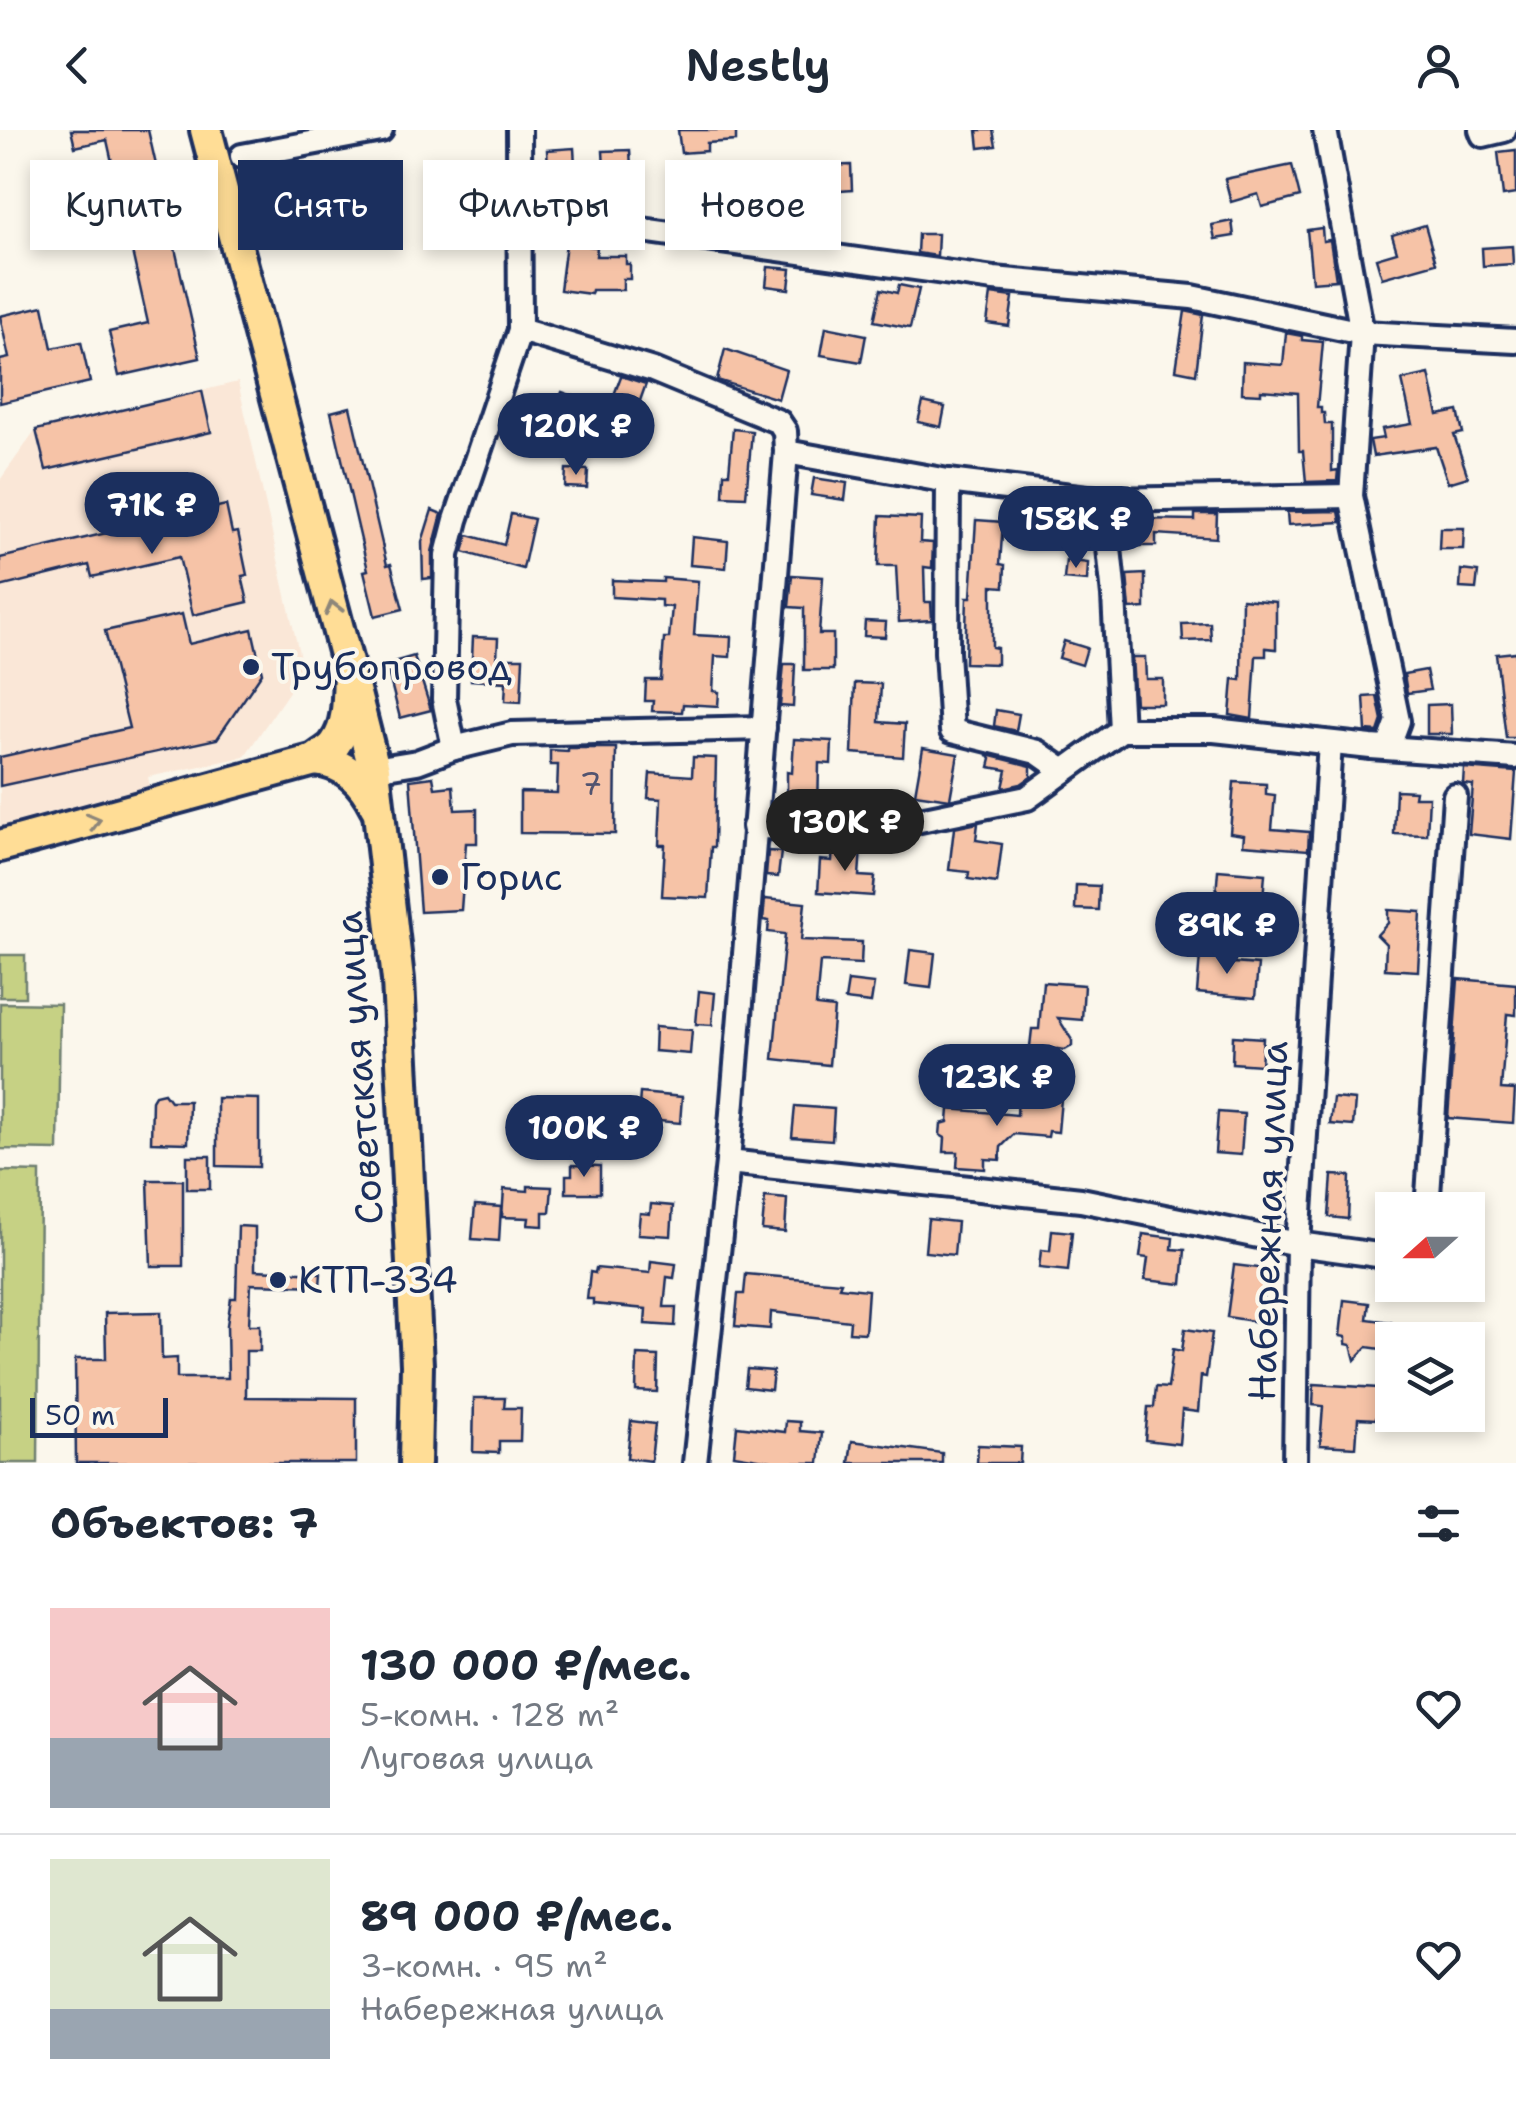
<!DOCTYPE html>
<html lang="ru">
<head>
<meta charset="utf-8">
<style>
	:root { --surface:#fff; --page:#f6f6f7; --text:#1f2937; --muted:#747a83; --line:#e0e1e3; --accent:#1b2f5e }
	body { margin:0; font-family:"Shantell Sans",sans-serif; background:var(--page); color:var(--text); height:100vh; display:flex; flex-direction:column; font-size:38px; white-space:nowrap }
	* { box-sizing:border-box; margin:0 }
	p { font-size:32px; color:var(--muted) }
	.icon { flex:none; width:55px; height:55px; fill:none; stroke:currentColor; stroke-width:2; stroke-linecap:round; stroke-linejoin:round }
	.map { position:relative; height:1333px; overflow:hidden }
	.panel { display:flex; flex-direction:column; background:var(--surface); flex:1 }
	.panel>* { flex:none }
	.guide { position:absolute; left:30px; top:30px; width:1000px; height:90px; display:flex; gap:20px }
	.needle { width:65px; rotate:249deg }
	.fabs { position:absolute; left:1375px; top:1062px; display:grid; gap:20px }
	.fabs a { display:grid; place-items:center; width:110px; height:110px; border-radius:0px; background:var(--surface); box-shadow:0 5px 15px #0003; font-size:50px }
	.scale { position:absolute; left:30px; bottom:25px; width:138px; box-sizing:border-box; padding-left:10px; border:5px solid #1b2f5e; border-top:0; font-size:28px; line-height:35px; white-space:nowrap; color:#1b2f5e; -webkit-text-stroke:8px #fbf7ec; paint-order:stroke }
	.price { position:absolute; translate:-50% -85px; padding:0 22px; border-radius:35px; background:var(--accent); color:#fff; font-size:32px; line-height:65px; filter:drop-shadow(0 2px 5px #0008) }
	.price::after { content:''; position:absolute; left:50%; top:60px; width:30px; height:22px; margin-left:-15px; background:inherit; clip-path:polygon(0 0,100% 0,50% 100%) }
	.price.on { background:#222; color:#fff }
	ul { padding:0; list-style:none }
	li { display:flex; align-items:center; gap:30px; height:250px; padding:0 50px }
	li+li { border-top:2px solid var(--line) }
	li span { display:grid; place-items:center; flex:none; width:280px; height:200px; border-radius:0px; color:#555 }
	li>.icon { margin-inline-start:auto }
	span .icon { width:120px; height:120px; fill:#fffc; stroke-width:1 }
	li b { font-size:42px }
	h2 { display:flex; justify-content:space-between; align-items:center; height:120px; padding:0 50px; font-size:42px }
	.pill { padding:0 35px; border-radius:0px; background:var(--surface); box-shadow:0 5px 15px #0003; font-size:35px; line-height:90px }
	.pill.on { background:var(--accent); color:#fff }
	header { display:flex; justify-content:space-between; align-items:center; height:130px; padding:0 50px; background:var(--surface); font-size:45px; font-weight:600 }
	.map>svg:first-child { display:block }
	.built { fill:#fae7d7 }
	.green { fill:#c6d184; stroke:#708071; stroke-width:2.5 }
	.building { fill:#f6c3a7; stroke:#1b2f5e; stroke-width:2.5 }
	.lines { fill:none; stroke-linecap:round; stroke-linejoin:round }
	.minor-casing { stroke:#1b2f5e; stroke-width:30 }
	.major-casing { stroke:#1b2f5e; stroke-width:38 }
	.minor { stroke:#fbf7ec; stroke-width:22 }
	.major { stroke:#ffdd96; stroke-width:30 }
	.oneway { stroke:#8d867a }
	.poi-dot { fill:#1b2f5e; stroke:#fbf7ec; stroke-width:4 }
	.labels { text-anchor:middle; stroke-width:8; stroke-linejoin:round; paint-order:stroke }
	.number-label { font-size:32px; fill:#525470 }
	.poi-label { font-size:38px; fill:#1b2f5e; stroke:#fbf7ec; text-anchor:start }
	.street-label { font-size:38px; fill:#1b2f5e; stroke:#fbf7ec }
</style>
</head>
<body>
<header><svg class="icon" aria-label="back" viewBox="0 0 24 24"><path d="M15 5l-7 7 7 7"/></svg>Nestly<svg class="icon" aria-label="person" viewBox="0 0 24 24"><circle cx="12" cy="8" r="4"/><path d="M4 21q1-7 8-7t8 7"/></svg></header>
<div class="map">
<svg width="1516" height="1333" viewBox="0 0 1516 1333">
	<rect width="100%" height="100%" fill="#fbf7ec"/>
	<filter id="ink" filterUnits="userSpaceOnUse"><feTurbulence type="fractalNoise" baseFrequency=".01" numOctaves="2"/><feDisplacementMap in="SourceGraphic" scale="20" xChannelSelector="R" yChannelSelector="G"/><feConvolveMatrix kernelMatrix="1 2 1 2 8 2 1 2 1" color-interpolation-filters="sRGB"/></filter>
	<g filter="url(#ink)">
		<!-- built -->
		<polygon class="built" points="238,252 303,541 244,627 148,647 151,661 0,700 0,350 36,300"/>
		<!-- green -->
		<g class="green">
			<rect x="0" y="825" width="25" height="42"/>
			<polygon points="0,873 60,874 58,1020 0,1019"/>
			<polygon points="0,1041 40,1042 38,1333 0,1333"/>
		</g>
		<!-- building -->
		<g class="building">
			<polygon points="71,0 148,0 200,228 119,246 109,202 148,193 107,10 75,17"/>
			<polygon points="678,0 736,0 736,11 707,13 707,21 681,23"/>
			<polygon points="977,0 993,0 996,16 979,18"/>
			<polygon points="574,18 576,52 549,54 547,20"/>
			<polygon points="630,20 632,54 605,56 603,21"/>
			<polygon points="1516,20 1516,64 1503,66 1498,22"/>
			<polygon points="851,35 852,60 815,63 815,36"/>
			<polygon points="1292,35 1300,67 1262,77 1258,64 1231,72 1225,49"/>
			<polygon points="717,53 720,86 682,89 680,56"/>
			<polygon points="795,58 798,92 761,95 758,61"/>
			<polygon points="1232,91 1234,106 1215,109 1212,95"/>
			<polygon points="1425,95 1436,133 1382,148 1376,128 1397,122 1392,105"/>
			<polygon points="1322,98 1323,111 1330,110 1336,150 1312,152 1307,100"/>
			<polygon points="918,104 938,104 937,126 917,123"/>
			<polygon points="566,113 597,117 596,126 626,126 626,134 630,134 630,149 623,149 623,160 592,160 591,164 560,160"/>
			<polygon points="1512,116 1513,134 1483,136 1482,118"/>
			<polygon points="768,137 791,139 789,159 766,156"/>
			<polygon points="899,155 919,159 910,198 874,191 881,159 897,163"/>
			<polygon points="991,164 1013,167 1009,196 987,193"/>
			<polygon points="43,176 52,218 81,212 90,252 0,273 0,230 9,228 0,186"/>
			<polygon points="1185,181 1203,185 1196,244 1176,240"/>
			<polygon points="826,197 866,205 861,232 821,225"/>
			<polygon points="1286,203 1302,206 1302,210 1323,212 1317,277 1321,277 1321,283 1324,283 1325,294 1332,294 1332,341 1338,340 1337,351 1306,352 1303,321 1299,321 1298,263 1261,260 1261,264 1242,263 1243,232 1283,235"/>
			<polygon points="725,219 786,240 778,269 717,250"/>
			<polygon points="1429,244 1438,285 1458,281 1463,303 1454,305 1468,347 1448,353 1436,317 1373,326 1370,310 1384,308 1382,299 1412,294 1402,250"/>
			<polygon points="621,246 646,254 636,282 611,273"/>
			<polygon points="202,261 211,302 46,340 36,300"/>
			<polygon points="562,262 585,270 577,295 553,287"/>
			<polygon points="923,272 945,277 941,297 918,292"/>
			<polygon points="350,277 387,435 391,434 403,479 375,486 364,441 368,440 331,282"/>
			<polygon points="733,299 752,301 746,367 723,366 724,343 729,343"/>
			<polygon points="566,339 588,340 587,358 565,357"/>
			<polygon points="814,348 847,353 845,370 811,365"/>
			<polygon points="226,375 232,403 238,402 247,445 242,446 248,472 193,485 179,427 92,447 89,435 0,457 0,428"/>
			<polygon points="1037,377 1057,379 1056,392 1035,390"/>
			<polygon points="432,380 442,384 432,422 432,448 423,449 422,412"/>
			<polygon points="1339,381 1341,392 1288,395 1287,382"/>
			<polygon points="511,384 534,389 523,439 463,422 468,405 504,415"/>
			<polygon points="1195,384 1217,384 1216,408 1156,404 1156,416 1140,416 1140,389 1195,390"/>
			<polygon points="880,386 921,388 920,412 933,413 932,438 924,437 925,472 931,472 932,490 899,492 896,436 878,436"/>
			<polygon points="976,390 1003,392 1000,434 1005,435 1004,457 992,456 992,517 997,518 997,534 965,533 967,467 971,467"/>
			<polygon points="1440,398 1464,398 1463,419 1439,419"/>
			<polygon points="692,407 728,411 726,438 690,435"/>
			<polygon points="1066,430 1088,433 1087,451 1064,449"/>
			<polygon points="1461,440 1478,442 1476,459 1460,458"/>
			<polygon points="1145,444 1145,478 1130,479 1127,445"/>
			<polygon points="792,445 823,447 819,504 833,504 833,540 804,540 804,478 789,477"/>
			<polygon points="663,448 698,451 694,505 731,507 730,527 715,526 713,561 719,562 718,576 683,574 682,582 652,581 653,571 645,571 646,550 661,550 664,508 669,508 672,477 661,476 661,470 612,467 612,450 663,452"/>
			<polygon points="1242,469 1276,472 1276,519 1266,518 1266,526 1256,526 1252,589 1230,585 1233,549 1241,550"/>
			<polygon points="182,484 189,514 252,499 262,543 217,609 0,656 0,627 129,598 105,501"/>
			<polygon points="865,491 886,492 885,507 864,506"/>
			<polygon points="1210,493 1211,510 1183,511 1182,494"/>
			<polygon points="473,507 498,508 497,528 523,528 521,572 505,571 506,552 471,550"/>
			<polygon points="1064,511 1087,518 1082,535 1059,528"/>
			<polygon points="1516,522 1516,608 1506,608 1496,524"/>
			<polygon points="414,526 431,580 400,588 386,534"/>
			<polygon points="1132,527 1145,527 1146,549 1163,549 1163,574 1135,574"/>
			<polygon points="784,534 795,534 793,577 780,576"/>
			<polygon points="1426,540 1430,560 1407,563 1404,544"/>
			<polygon points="855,553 881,554 879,592 905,594 903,627 852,623"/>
			<polygon points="1377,566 1382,590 1378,602 1366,601 1364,567"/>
			<polygon points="1451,574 1452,604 1427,604 1427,575"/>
			<polygon points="996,580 1019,584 1016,601 994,596"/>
			<polygon points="794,609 832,611 831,634 819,633 818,683 787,683 787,642 792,643"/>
			<polygon points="568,618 616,618 615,704 520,703 520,662 557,663 558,635 550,635 550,620 568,621"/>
			<polygon points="923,618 958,624 950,669 915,664"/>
			<polygon points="988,625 1031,636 1031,647 1021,654 1003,658 1007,640 989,637 991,629"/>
			<polygon points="693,627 716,628 714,717 711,717 708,768 662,766 665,715 659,715 661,669 648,668 650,643 692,646"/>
			<polygon points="1464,638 1516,642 1511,709 1469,704 1473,655 1463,654"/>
			<polygon points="433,647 435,658 453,656 455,680 477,679 477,713 466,713 461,780 420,782 410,650"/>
			<polygon points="1234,652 1266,654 1266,664 1275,665 1272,699 1309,702 1308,720 1243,715 1244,705 1230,703"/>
			<polygon points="1396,660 1415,661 1414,667 1429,667 1427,705 1394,704"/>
			<polygon points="978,693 976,710 1002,714 997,753 968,749 969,742 949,740 954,698"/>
			<polygon points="833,716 861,718 859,746 875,747 873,766 818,762 820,730 832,731"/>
			<polygon points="768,721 781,722 778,747 766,746"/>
			<polygon points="1218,740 1265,744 1263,769 1216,765"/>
			<polygon points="1076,755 1099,756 1098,780 1075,779"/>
			<polygon points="765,769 805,773 801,810 862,812 861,834 820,832 816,876 834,878 829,935 773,929 785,804 768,802 769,791 763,790"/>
			<polygon points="1388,780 1421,782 1418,841 1385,839 1386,814 1377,805 1388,793"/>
			<polygon points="910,820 935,823 931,858 906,855"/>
			<polygon points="1200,825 1235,827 1234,833 1258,835 1255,868 1197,863"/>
			<polygon points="1458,849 1516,854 1516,885 1507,884 1501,959 1515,960 1513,993 1448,988"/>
			<polygon points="848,851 874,854 871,873 845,870"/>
			<polygon points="1043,852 1084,855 1082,890 1058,888 1072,910 1072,916 1065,920 1057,919 1056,928 1029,925 1032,899 1039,899"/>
			<polygon points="699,861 715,863 712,895 696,894"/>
			<polygon points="655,897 692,900 690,924 654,921"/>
			<polygon points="1233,906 1263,908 1261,935 1232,933"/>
			<polygon points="164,963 170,971 189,971 188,1013 151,1012 152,970 155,965"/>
			<polygon points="640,963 682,967 680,993 638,989"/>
			<polygon points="1018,965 1061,969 1058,1002 1049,1001 1048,1007 1014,1004 1001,1017 1000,1030 985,1029 985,1039 957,1037 958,1022 944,1022 945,1008 940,1005 941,994 948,992 949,979 1017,985"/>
			<polygon points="217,968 259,969 259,1037 217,1036"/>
			<polygon points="1333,968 1355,970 1353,996 1330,994"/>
			<polygon points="795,976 834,979 832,1010 792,1007"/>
			<polygon points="1218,982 1244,984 1241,1025 1215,1023"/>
			<polygon points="517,988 541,990 540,1006 516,1005"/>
			<rect x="187" y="1026" width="23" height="33"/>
			<polygon points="572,1035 600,1036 600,1063 566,1063 566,1045 572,1045"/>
			<polygon points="1332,1045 1350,1046 1348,1089 1329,1087"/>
			<polygon points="148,1050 183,1050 183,1136 151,1136"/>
			<polygon points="528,1056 552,1057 550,1082 543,1082 543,1096 528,1095 529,1088 502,1087 504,1059 528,1061"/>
			<polygon points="765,1067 787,1069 785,1102 762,1100"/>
			<polygon points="651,1074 673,1076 671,1106 638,1104 640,1083 650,1084"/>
			<polygon points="475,1075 501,1077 499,1111 472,1109"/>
			<polygon points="928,1089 957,1092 954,1125 925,1122"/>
			<polygon points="238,1096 255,1097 255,1140 321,1143 320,1156 251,1154 249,1195 260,1195 260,1221 246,1221 246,1267 356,1268 356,1333 76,1333 75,1229 106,1229 105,1183 161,1182 162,1229 177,1228 177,1248 228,1248 227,1195 231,1168 236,1168"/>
			<polygon points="1052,1100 1072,1102 1068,1141 1039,1138 1041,1120 1050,1121"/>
			<polygon points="1143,1104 1173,1108 1172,1119 1185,1120 1182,1154 1145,1150 1148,1128 1140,1127"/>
			<polygon points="651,1131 676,1134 674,1148 667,1147 664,1177 676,1177 675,1196 645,1194 646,1179 593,1174 593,1169 587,1169 590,1142 595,1143 596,1138 650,1143"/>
			<polygon points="1234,1135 1267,1139 1260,1192 1227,1187"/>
			<polygon points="746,1144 841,1152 839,1157 868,1160 865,1203 849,1202 850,1191 771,1182 770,1199 735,1196 738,1164 744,1164"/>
			<polygon points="1344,1170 1369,1173 1367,1189 1391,1192 1388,1220 1367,1217 1355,1230 1351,1215 1346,1214 1346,1207 1340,1206"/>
			<polygon points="1185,1199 1212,1203 1206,1247 1201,1246 1198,1282 1182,1280 1179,1314 1145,1310 1148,1277 1154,1277 1156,1257 1168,1258 1173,1219 1182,1221"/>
			<polygon points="637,1225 658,1226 657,1262 636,1261"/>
			<polygon points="747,1239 773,1241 771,1260 745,1257"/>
			<polygon points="1314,1254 1378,1258 1376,1289 1358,1288 1356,1317 1320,1315 1323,1276 1313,1275"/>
			<polygon points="474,1268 505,1268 504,1278 521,1278 520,1311 499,1311 499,1323 473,1322"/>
			<polygon points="631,1291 655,1294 651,1331 627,1328"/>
			<polygon points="786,1291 800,1292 800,1301 822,1303 819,1333 783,1333 734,1325 737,1296 785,1302"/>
			<polygon points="852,1311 942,1323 942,1333 849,1333"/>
			<polygon points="978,1315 1021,1317 1020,1333 977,1333"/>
		</g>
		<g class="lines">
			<!-- minor casing -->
			<g class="minor-casing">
				<g id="minor">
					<polyline points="1325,0 1362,203 1351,366 1398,591 1388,618"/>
					<polyline points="1481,0 1483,5 1504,0"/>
					<polyline points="242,26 381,0"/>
					<polyline points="521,86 563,89 994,149 1192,167 1362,203 1516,211"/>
					<polyline points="520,200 653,240 779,292 785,301 786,322 948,351 1104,370 1351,366"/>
					<polyline points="948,351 947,522 952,601 1037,622 1064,641"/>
					<polyline points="1104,370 1114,466 1121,600"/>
					<polyline points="1121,600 1214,600 1371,617 1516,627"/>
					<polyline points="454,618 444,569 447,425 456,390 520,200 519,0"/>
					<polyline points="374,639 417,632 454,618 512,604 764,598"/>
					<polyline points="754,697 876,699 1027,668 1121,600"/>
					<polyline points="728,1032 1081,1070 1298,1114 1392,1127"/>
					<polyline points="1427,1080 1455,666"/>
					<polyline points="695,1333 728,1032 786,322"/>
					<polyline points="1295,1333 1298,1114 1330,613"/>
				</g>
			</g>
			<!-- major casing -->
			<g class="major-casing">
				<g id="major">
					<polyline points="354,560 374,639 398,850 417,1235 415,1333"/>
					<path d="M315,630C346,633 363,651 376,677"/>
					<path d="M0,716L315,630C321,625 331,620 335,614C350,595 348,563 349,540L206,0"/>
				</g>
			</g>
			<!-- minor -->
			<use href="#minor" class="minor"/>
			<!-- major -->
			<use href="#major" class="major"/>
		</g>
		<!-- one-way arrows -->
		<defs><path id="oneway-chevron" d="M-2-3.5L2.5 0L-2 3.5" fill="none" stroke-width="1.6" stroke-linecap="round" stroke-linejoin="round" transform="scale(2.5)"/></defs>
		<g class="oneway">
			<use href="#oneway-chevron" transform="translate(333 478) rotate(-105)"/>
			<use href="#oneway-chevron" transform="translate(94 691) rotate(-15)"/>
		</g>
	</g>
	<!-- markers -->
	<g class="poi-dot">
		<circle cx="251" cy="537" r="10"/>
		<circle cx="440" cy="747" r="10"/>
		<circle cx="278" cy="1150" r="10"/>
	</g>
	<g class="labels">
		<!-- number labels -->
		<g class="number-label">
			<text x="591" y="665">7</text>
		</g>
		<!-- poi labels -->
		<g class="poi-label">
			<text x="271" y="550">Трубопровод</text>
			<text x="460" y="760">Горис</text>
			<text x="298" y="1163">КТП-334</text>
		</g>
		<!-- street labels -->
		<g class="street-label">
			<text transform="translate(359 938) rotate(-94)" y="13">Советская улица</text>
			<text transform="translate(1268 1091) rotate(-88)" y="13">Набережная улица</text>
		</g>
	</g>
</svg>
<div class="fabs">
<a><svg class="needle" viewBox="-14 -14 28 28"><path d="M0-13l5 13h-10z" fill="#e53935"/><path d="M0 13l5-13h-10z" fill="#747a83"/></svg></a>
<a><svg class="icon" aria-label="layers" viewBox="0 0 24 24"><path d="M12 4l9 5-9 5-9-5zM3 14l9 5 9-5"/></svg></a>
</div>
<div class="scale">50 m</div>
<b class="price" style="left:576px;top:348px">120K ₽</b>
<b class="price" style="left:152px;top:427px">71K ₽</b>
<b class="price" style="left:1076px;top:441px">158K ₽</b>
<b class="price on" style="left:845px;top:744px">130K ₽</b>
<b class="price" style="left:1227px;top:847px">89K ₽</b>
<b class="price" style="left:997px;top:999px">123K ₽</b>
<b class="price" style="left:584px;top:1050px">100K ₽</b>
<div class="guide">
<a class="pill">Купить</a>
<a class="pill on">Снять</a>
<a class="pill">Фильтры</a>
<a class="pill">Новое</a>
</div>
</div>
<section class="panel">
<h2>Объектов: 7<svg class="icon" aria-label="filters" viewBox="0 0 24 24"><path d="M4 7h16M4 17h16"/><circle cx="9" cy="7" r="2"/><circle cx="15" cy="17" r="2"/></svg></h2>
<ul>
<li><span style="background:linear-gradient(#f6c9c9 65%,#9aa5b1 0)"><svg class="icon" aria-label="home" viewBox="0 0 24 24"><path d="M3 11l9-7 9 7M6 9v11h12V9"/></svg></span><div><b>130 000 ₽/мес.</b><p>5-комн. · 128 m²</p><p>Луговая улица</p></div><svg class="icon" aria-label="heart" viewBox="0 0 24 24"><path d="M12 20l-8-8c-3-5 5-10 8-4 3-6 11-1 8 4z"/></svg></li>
<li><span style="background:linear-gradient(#dfe7d0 75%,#9aa5b1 0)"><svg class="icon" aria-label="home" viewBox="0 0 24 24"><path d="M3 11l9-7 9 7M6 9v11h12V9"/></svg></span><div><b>89 000 ₽/мес.</b><p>3-комн. · 95 m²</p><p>Набережная улица</p></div><svg class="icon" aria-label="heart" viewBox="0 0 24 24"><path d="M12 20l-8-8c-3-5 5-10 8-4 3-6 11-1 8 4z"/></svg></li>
</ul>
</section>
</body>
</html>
